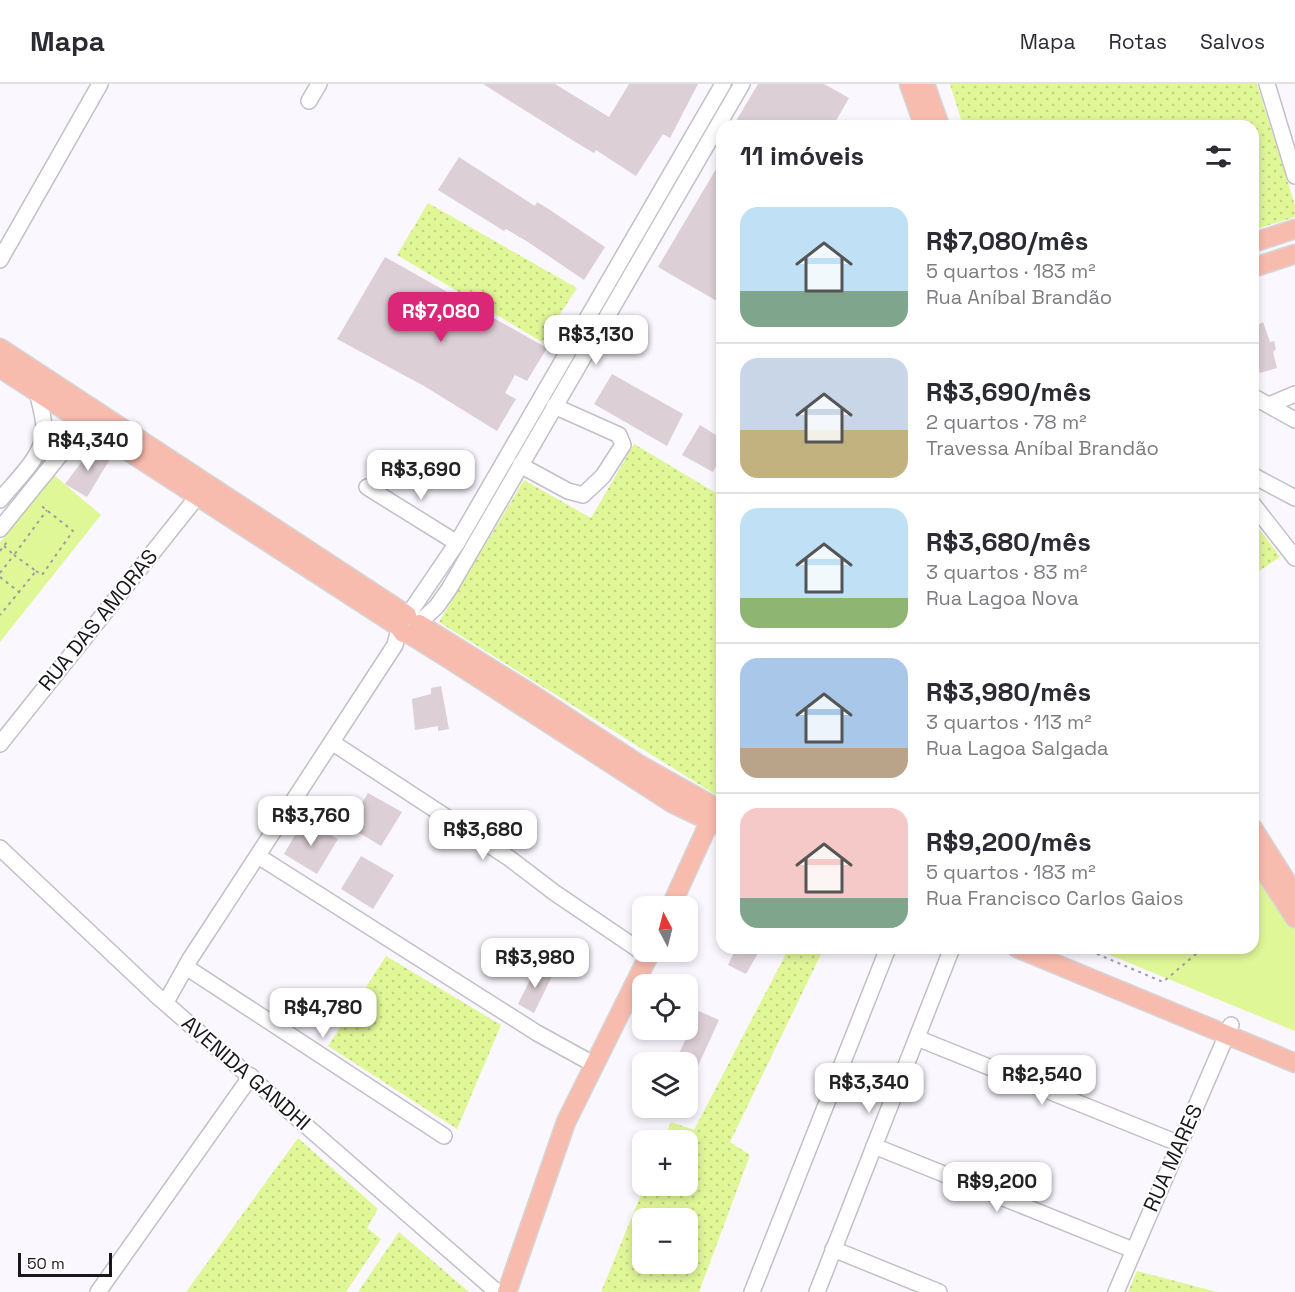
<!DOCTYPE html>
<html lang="pt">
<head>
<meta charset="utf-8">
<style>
	:root { --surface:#fff; --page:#f2f2f3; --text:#2b2b33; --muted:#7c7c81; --line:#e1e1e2; --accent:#db2777 }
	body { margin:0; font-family:"Space Grotesk",sans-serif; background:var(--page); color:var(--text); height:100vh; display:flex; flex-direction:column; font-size:22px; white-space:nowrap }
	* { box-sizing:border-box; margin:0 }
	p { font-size:20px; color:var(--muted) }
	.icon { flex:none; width:33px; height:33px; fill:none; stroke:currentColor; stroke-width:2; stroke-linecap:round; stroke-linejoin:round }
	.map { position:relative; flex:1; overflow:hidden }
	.sheet { position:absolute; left:716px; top:36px; width:543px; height:834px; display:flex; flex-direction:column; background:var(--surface); border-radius:18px; box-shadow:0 3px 9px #0003 }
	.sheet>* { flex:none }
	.needle { width:39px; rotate:353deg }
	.fabs { position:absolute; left:632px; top:812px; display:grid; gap:12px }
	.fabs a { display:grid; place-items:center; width:66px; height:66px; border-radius:12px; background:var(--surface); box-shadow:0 3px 9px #0003; font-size:30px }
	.scale { position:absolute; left:18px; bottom:15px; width:94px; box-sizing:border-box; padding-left:6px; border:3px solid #19171b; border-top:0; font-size:16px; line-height:21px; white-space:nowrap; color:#19171b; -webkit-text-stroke:4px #fff; paint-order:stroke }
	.price { position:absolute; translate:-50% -51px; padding:0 14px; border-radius:12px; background:#fff; color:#222; font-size:20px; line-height:39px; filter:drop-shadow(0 2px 3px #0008) }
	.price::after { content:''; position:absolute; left:50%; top:36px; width:18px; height:14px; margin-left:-9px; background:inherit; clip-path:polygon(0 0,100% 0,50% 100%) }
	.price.selected { background:var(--accent); color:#fff }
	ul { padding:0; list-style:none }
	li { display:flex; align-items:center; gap:18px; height:150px; padding:0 24px }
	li+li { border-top:2px solid var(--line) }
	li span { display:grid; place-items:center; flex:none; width:168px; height:120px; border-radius:18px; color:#555 }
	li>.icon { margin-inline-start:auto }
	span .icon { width:72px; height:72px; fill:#fffc; stroke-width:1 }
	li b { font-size:26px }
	h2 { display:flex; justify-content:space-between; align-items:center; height:72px; padding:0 24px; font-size:26px }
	header { display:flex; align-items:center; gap:36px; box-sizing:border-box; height:84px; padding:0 30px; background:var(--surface); border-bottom:2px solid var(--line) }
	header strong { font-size:28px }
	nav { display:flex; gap:33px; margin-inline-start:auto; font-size:21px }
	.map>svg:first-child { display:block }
	.grass { fill:url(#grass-dots); fill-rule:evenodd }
	.park { fill:#e0f797 }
	.building { fill:#dccfd5 }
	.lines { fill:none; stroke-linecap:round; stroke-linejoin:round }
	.minor-casing { stroke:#c3bec9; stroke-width:18 }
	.major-casing { stroke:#d6d5d6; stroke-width:21 }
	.path { stroke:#9f9da2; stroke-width:2; stroke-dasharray:3 4.5; stroke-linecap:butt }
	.minor { stroke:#fff; stroke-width:15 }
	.major { stroke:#f8bcaf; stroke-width:18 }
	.labels { text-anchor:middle; stroke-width:4.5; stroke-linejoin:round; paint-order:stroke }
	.street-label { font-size:21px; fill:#19171b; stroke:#fff }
</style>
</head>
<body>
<header>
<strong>Mapa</strong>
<nav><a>Mapa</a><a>Rotas</a><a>Salvos</a></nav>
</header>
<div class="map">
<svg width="1295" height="1208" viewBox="0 0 1295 1208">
	<defs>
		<pattern id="grass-dots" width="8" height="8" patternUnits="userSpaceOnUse" patternTransform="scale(1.5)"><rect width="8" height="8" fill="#e0f797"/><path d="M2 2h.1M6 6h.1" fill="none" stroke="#c0d382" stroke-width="1.8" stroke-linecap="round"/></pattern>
	</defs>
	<rect width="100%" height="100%" fill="#faf7fe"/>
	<!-- grass -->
	<g class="grass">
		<polygon points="950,0 1257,0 1295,121 1295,133 1253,146 1252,42 963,42"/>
		<polygon points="428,119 577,204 542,258 397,171"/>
		<polygon points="634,360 721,412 721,714 439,538 524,396 591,434"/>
		<polygon points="1252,435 1280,473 1253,491 1252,491"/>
		<path d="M789,864H824L730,1058L750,1071L699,1208H601L645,1101H687V1056H664L671,1038L694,1046ZM642,1134H687V1179H642Z"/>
		<polygon points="386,872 501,941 457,1045 328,962"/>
		<polygon points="298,1054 378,1125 367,1144 381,1155 346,1208 186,1208"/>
		<polygon points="399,1148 469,1208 358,1208"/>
		<polygon points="1137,1187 1217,1208 1128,1208"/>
	</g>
	<!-- park -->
	<g class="park">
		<polygon points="54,391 101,431 0,558 0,458"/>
		<polygon points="1253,778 1295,845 1295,947 1093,864 1252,864"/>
	</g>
	<!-- building -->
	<g class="building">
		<polygon points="483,0 555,0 609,33 629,0 698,0 670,54 663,50 636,92 596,66 594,69 577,59"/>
		<polygon points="758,0 824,0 849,14 833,42 733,42"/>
		<polygon points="459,73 535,122 537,118 547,124 605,163 584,196 528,158 506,145 504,147 438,106"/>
		<polygon points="722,75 722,220 658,183"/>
		<polygon points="385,173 547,264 527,297 515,291 505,309 516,315 497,347 424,302 337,255"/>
		<polygon points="1263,238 1270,258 1274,257 1276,265 1273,268 1277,284 1260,289 1257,280 1252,281 1252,244"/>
		<polygon points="612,290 683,330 667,362 594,320"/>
		<polygon points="700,341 722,355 722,371 713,388 682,371"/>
		<polygon points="93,363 110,375 87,413 65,400"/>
		<polygon points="441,602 449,645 438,647 438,642 415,646 412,615 431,610 431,604"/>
		<polygon points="368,709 402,728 381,762 348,742"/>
		<polygon points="304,736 338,755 317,790 284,770"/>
		<polygon points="361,772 394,791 373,825 341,805"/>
		<polygon points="736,864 761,864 746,890 728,881"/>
		<polygon points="537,882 553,890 534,929 518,920"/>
		<polygon points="699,927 719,936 687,1006 687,978 675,978"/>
	</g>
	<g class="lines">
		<!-- minor casing -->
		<g class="minor-casing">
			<g id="minor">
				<polyline points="1267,0 1295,92"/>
				<polyline points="309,17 319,0"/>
				<polyline points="0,176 100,0"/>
				<polyline points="1252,312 1295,336"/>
				<polyline points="1269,321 1295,310"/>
				<polyline points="520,381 568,407 583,411 603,392 623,361 619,351 554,322"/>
				<polyline points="1252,391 1295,414"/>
				<polyline points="367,403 457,459"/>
				<path d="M0,416C15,397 45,371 44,345C44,333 40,320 37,308"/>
				<polyline points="1252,419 1295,474"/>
				<polyline points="0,445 86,339"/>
				<polyline points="408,531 457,459 723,0"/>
				<polyline points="419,539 437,522 449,505 742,0"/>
				<polyline points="333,659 509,774 555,809 648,872"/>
				<polyline points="0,660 197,413"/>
				<polyline points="0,764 156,911 497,1208"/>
				<polyline points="258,772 537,949 595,981"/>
				<polyline points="186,883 444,1052"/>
				<polyline points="166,918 190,875 395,561 399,544"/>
				<polyline points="917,954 1180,1060"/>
				<polyline points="874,1062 1133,1166"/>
				<polyline points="833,1165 939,1208"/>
				<polyline points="98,1208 251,992"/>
				<polyline points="752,1208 888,864"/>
				<polyline points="817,1208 952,864"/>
				<polyline points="1116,1208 1231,941"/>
			</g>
		</g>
		<!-- major casing -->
		<g class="major-casing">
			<g id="major">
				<polyline points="909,0 924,42"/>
				<polyline points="925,0 940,42"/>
				<polyline points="1252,159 1295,145"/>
				<polyline points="1252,184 1295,170"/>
				<polyline points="0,264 407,531"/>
				<polyline points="0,284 399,543 403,549 411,551 451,576 672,719 722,743"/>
				<polyline points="419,540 530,609 640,681 722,727"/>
				<polyline points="1252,743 1295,811"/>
				<polyline points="1252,768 1295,834"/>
				<polyline points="671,822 714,728"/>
				<polyline points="1017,864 1295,979"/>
				<polyline points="507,1208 566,1038 651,867"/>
			</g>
		</g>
		<!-- path -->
		<g class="path">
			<polyline points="4,462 14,471 47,426"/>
			<polyline points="0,467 7,458"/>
			<polyline points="36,487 42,491 73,447 39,420"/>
			<polyline points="0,489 14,471 36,487 19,508"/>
			<polyline points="0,493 19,508 0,531"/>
			<polyline points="1252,808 1256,800"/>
			<polyline points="1083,864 1163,898 1203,864"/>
		</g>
		<!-- minor -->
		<use href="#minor" class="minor"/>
		<!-- major -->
		<use href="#major" class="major"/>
	</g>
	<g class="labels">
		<!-- street labels -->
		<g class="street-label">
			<text transform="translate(98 536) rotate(-51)" y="7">RUA DAS AMORAS</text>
			<text transform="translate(246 989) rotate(41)" y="7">AVENIDA GANDHI</text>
			<text transform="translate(1173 1074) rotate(-66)" y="7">RUA MARES</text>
		</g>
	</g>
</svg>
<div class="fabs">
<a><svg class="needle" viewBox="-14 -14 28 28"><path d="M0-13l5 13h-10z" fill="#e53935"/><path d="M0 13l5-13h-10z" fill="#7c7c81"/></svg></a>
<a><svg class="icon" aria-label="locate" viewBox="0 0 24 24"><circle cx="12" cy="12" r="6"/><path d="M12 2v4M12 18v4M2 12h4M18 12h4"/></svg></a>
<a><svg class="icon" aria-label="layers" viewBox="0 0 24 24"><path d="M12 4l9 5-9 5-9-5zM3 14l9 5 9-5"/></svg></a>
<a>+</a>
<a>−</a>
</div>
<div class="scale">50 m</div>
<b class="price selected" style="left:441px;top:259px">R$7,080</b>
<b class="price" style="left:596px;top:282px">R$3,130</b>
<b class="price" style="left:88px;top:388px">R$4,340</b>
<b class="price" style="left:421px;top:417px">R$3,690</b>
<b class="price" style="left:311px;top:763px">R$3,760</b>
<b class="price" style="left:483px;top:777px">R$3,680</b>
<b class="price" style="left:535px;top:905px">R$3,980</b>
<b class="price" style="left:323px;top:955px">R$4,780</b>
<b class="price" style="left:1042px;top:1022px">R$2,540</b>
<b class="price" style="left:869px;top:1030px">R$3,340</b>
<b class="price" style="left:997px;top:1129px">R$9,200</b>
<section class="sheet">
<h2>11 imóveis<svg class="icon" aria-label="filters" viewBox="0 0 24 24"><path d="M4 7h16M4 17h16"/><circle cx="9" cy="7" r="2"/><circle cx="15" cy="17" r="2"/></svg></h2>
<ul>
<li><span style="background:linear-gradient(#bfe0f5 70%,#7fa58c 0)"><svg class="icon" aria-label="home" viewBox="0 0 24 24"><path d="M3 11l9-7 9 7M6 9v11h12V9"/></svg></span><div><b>R$7,080/mês</b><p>5 quartos · 183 m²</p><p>Rua Aníbal Brandão</p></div></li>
<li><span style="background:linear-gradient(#c9d6e8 60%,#c2b280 0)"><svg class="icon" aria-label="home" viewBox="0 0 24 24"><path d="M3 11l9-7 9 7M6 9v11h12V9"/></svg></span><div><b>R$3,690/mês</b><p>2 quartos · 78 m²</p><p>Travessa Aníbal Brandão</p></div></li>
<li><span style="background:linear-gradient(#bfe0f5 75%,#8fb573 0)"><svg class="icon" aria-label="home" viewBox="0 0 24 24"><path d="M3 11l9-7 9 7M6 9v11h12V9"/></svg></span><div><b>R$3,680/mês</b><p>3 quartos · 83 m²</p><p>Rua Lagoa Nova</p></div></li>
<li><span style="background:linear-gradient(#a9c7e8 75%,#b9a48a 0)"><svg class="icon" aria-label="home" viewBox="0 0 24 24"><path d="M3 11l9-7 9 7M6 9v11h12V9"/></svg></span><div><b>R$3,980/mês</b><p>3 quartos · 113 m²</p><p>Rua Lagoa Salgada</p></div></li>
<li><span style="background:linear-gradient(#f6c9c9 75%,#7fa58c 0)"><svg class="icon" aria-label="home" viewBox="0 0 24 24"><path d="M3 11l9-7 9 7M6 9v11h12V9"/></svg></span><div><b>R$9,200/mês</b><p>5 quartos · 183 m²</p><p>Rua Francisco Carlos Gaios</p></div></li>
</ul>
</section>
</div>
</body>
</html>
